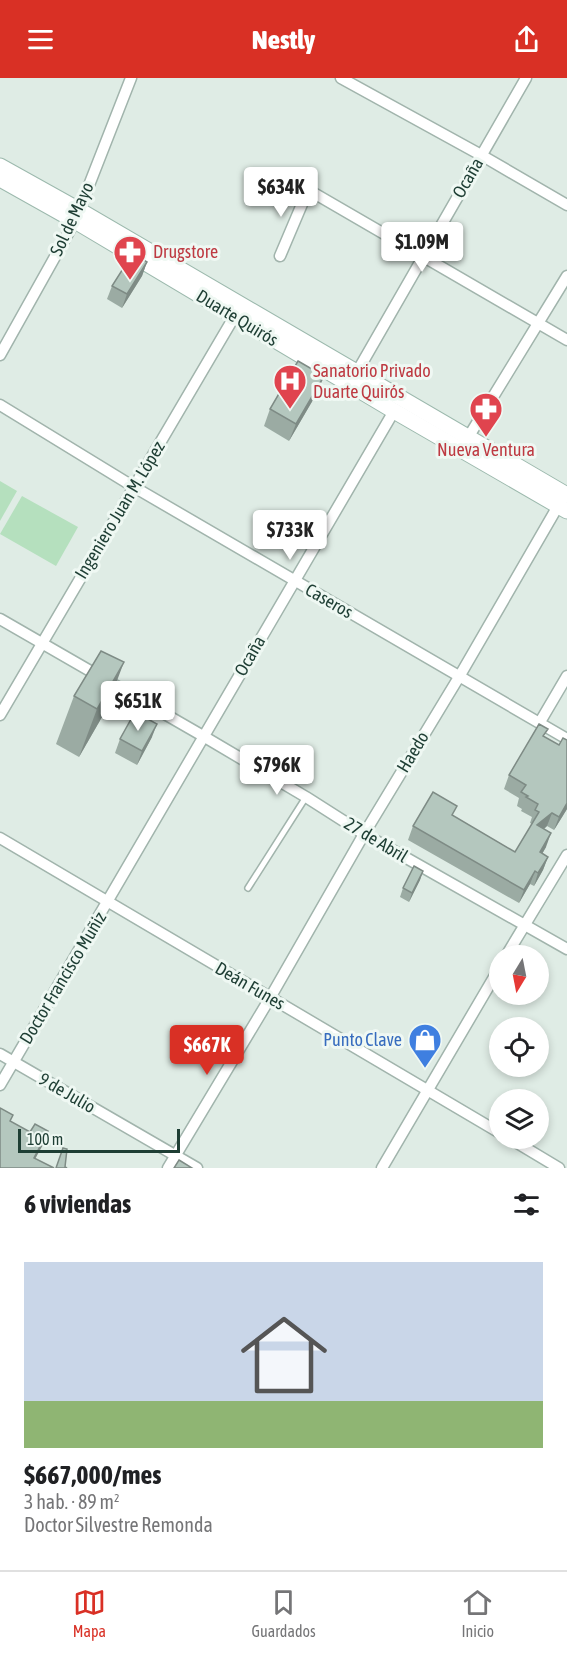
<!DOCTYPE html>
<html lang="es">
<head>
<meta charset="utf-8">
<style>
	:root { --surface:#fff; --page:#f2f2f2; --text:#202124; --muted:#757577; --line:#e0e0e0; --accent:#d93025 }
	body { margin:0; font-family:"Asap Condensed",sans-serif; background:var(--page); color:var(--text); height:100vh; display:flex; flex-direction:column; font-size:22px; white-space:nowrap }
	* { box-sizing:border-box; margin:0 }
	p { font-size:20px; color:var(--muted) }
	.icon { flex:none; width:33px; height:33px; fill:none; stroke:currentColor; stroke-width:2; stroke-linecap:round; stroke-linejoin:round }
	.map { position:relative; height:1090px; overflow:hidden }
	.drawer { display:flex; flex-direction:column; background:var(--surface); flex:1 }
	.drawer>* { flex:none }
	.needle { width:39px; rotate:190deg }
	.tools { position:absolute; left:489px; top:867px; display:grid; gap:12px }
	.tools a { display:grid; place-items:center; width:60px; height:60px; border-radius:50%; background:var(--surface); box-shadow:0 3px 9px #0003; font-size:30px }
	.scale { position:absolute; left:18px; bottom:15px; width:162px; box-sizing:border-box; padding-left:6px; border:3px solid #1e3e34; border-top:0; font-size:16px; line-height:21px; white-space:nowrap; color:#1e3e34; -webkit-text-stroke:4px #eff8f3; paint-order:stroke }
	.price { position:absolute; translate:-50% -51px; padding:0 14px; border-radius:6px; background:#fff; color:#222; font-size:20px; line-height:39px; filter:drop-shadow(0 2px 3px #0008) }
	.price::after { content:''; position:absolute; left:50%; top:36px; width:18px; height:14px; margin-left:-9px; background:inherit; clip-path:polygon(0 0,100% 0,50% 100%) }
	.price.current { background:var(--accent); color:#fff }
	ul { padding:0; list-style:none }
	li { display:grid; align-content:center; gap:12px; height:318px; padding:0 24px }
	li+li { border-top:2px solid var(--line) }
	li span { display:grid; place-items:center; height:186px; border-radius:0px; color:#555 }
	li>.icon { margin-inline-start:auto }
	span .icon { width:108px; height:108px; fill:#fffc; stroke-width:1 }
	li b { font-size:26px }
	h2 { display:flex; justify-content:space-between; align-items:center; height:72px; padding:0 24px; font-size:26px }
	header { display:flex; justify-content:space-between; align-items:center; height:78px; padding:0 24px; background:var(--accent); color:#fff; font-size:27px; font-weight:800 }
	.tabs { display:flex; justify-content:space-around; align-items:center; height:84px; border-top:2px solid var(--line); background:var(--surface); font-size:16px; color:var(--muted) }
	.tabs a { display:grid; justify-items:center; gap:3px }
	.tabs .current { color:var(--accent) }
	.map>svg:first-child { display:block }
	.green { fill:#b5e0be }
	.lines { fill:none; stroke-linecap:round; stroke-linejoin:round }
	.service-casing { stroke:#a1b4ac; stroke-width:8 }
	.minor-casing { stroke:#a1b4ac; stroke-width:13 }
	.secondary-casing { stroke:#9cb9ad; stroke-width:17 }
	.service { stroke:#fff; stroke-width:5 }
	.minor { stroke:#fff; stroke-width:10 }
	.secondary { stroke:#fff; stroke-width:15 }
	.wall { fill:#9baba3 }
	.shaded-wall { fill:#7e8b85 }
	.building { fill:#b4c7be; stroke:#7e8b85; stroke-width:1.5 }
	.labels { text-anchor:middle; stroke-width:6; stroke-linejoin:round; paint-order:stroke }
	.street-label { font-size:18px; fill:#1e3e34; stroke:#eff8f3 }
	.health-label { font-size:18px; fill:#be3a42; stroke:#eff8f3; text-anchor:start }
	.shop-label { font-size:18px; fill:#366cbe; stroke:#eff8f3; text-anchor:end }
</style>
</head>
<body>
<header><svg class="icon" aria-label="menu" viewBox="0 0 24 24"><path d="M4 6h16M4 12h16M4 18h16"/></svg>Nestly<svg class="icon" aria-label="share" viewBox="0 0 24 24"><path d="M12 15V3M7 8l5-5 5 5M5 13v7h14v-7"/></svg></header>
<div class="map">
<svg width="567" height="1090" viewBox="0 0 567 1090">
	<rect width="100%" height="100%" fill="#dfece5"/>
	<!-- green -->
	<g class="green">
		<polygon points="0,403 17,413 0,443"/>
		<polygon points="22,418 78,449 56,488 0,456"/>
	</g>
	<g class="lines">
		<!-- service casing -->
		<g class="service-casing">
			<polyline id="service" points="248,810 306,719"/>
		</g>
		<!-- minor casing -->
		<g class="minor-casing">
			<g id="minor">
				<polyline points="341,0 481,77 567,127"/>
				<polyline points="293,103 567,262"/>
				<polyline points="280,178 308,112"/>
				<polyline points="0,277 75,143 131,0"/>
				<polyline points="357,294 526,0"/>
				<polyline points="0,327 134,409 567,661"/>
				<polyline points="466,363 567,198"/>
				<polyline points="0,541 203,658 306,719 364,756 567,871"/>
				<polyline points="0,637 237,234"/>
				<polyline points="540,644 567,598"/>
				<polyline points="0,760 500,1055"/>
				<polyline points="506,878 567,777"/>
				<polyline points="0,976 197,1090"/>
				<polyline points="0,1007 394,333"/>
				<polyline points="509,1060 559,1090"/>
				<polyline points="168,1090 270,920 364,756 459,599 558,428"/>
				<polyline points="382,1090 500,889"/>
			</g>
		</g>
		<!-- secondary casing -->
		<g class="secondary-casing">
			<g id="secondary">
				<polyline points="0,88 79,132 567,417"/>
				<polyline points="0,101 75,143 394,333 567,433"/>
			</g>
		</g>
		<!-- service -->
		<use href="#service" class="service"/>
		<!-- minor -->
		<use href="#minor" class="minor"/>
		<!-- secondary -->
		<use href="#secondary" class="secondary"/>
	</g>
	<!-- wall -->
	<g class="wall">
		<polygon points="147,184 142,198 122,230 107,221 112,208"/>
		<polygon points="317,315 289,363 264,348 270,331"/>
		<polygon points="74,618 106,632 79,679 56,666"/>
		<polygon points="152,659 137,687 115,675 120,661"/>
		<polygon points="545,659 567,731 554,752 547,748 544,751 546,769 542,776 548,779 543,792 534,808 530,806 519,825 408,762 413,748 453,738 515,774 532,746 530,745 532,739 521,733 522,731 517,728 519,720 504,711 509,697"/>
		<polygon points="423,793 420,802 409,824 400,819 403,810"/>
	</g>
	<!-- shaded-wall -->
	<g class="shaded-wall">
		<polygon points="147,184 142,198 122,230 127,216"/>
		<polygon points="324,298 317,315 289,363 296,346"/>
		<polygon points="124,584 106,632 79,679 97,631"/>
		<polygon points="157,646 152,659 137,687 142,673"/>
		<polygon points="567,725 567,731 554,752 559,739"/>
		<polygon points="552,735 547,748 532,761 537,747"/>
		<polygon points="551,755 546,769 535,788 540,774"/>
		<polygon points="548,779 543,792 534,808 538,795"/>
		<polygon points="423,793 420,802 409,824 412,815"/>
		<polygon points="535,793 530,806 519,825 524,812"/>
		<polygon points="48,1053 44,1065 30,1090 34,1080"/>
	</g>
	<!-- building -->
	<g class="building">
		<polygon points="133,175 147,184 127,216 112,208"/>
		<polygon points="298,283 324,298 296,346 270,331"/>
		<polygon points="101,573 124,584 97,631 74,618"/>
		<polygon points="135,634 157,646 142,673 120,661"/>
		<polygon points="539,646 548,651 543,658 559,667 563,660 567,662 567,725 559,739 552,735 537,747 551,755 540,774 548,779 538,795 535,793 524,812 413,748 433,714 457,728 452,737 515,774 539,734 535,732 538,726 526,719 528,718 521,714 526,707 509,697"/>
		<polygon points="414,788 423,793 412,815 403,810"/>
		<polygon points="0,1030 13,1037 10,1043 30,1054 35,1046 48,1053 34,1080 54,1090 0,1090"/>
		<polygon points="63,1070 67,1071 65,1089 67,1090 56,1090"/>
		<polygon points="179,1082 192,1090 174,1090"/>
	</g>
	<!-- icons -->
	<defs>
		<g id="pharmacy-pin" transform="scale(1.725)"><path d="M0 17L-7.5 6A9.5 9.5 0 1 1 7.5 6Z" fill="#e0444e" stroke="#eff8f3"/><path d="M-2-6h4v4h4v4h-4v4h-4v-4h-4v-4h4Z" fill="#fff"/></g>
		<g id="hospital-pin" transform="scale(1.725)"><path d="M0 17L-7.5 6A9.5 9.5 0 1 1 7.5 6Z" fill="#e0444e" stroke="#eff8f3"/><path d="M-5-5h3v3.5h4V-5h3V5h-3V1.5h-4V5h-3Z" fill="#fff"/></g>
		<g id="shop-pin" transform="scale(1.725)"><path d="M0 17L-7.5 6A9.5 9.5 0 1 1 7.5 6Z" fill="#3f7fe0" stroke="#eff8f3"/><path d="M-5-2.5h2.3a2.7 3.5 0 0 1 5.4 0H5L5.5 6h-11ZM-1.5-2.5h3a1.5 2.3 0 0 0-3 0Z" fill="#fff"/></g>
	</defs>
	<g fill-rule="evenodd">
		<use href="#pharmacy-pin" x="130" y="174"/>
		<use href="#hospital-pin" x="290" y="303"/>
		<use href="#pharmacy-pin" x="486" y="331"/>
		<use href="#shop-pin" x="425" y="962"/>
	</g>
	<g class="labels">
		<!-- street labels -->
		<g class="street-label">
			<text transform="translate(468 100) rotate(-60)" y="6">Ocaña</text>
			<text transform="translate(72 141) rotate(-65)" y="6">Sol de Mayo</text>
			<text transform="translate(237 240) rotate(31)" y="6">Duarte Quirós</text>
			<text transform="translate(120 432) rotate(-59)" y="6">Ingeniero Juan M. López</text>
			<text transform="translate(329 523) rotate(30)" y="6">Caseros</text>
			<text transform="translate(250 578) rotate(-60)" y="6">Ocaña</text>
			<text transform="translate(413 674) rotate(-59)" y="6">Haedo</text>
			<text transform="translate(376 762) rotate(31)" y="6">27 de Abril</text>
			<text transform="translate(63 900) rotate(-59)" y="6">Doctor Francisco Muñiz</text>
			<text transform="translate(250 908) rotate(30)" y="6">Deán Funes</text>
			<text transform="translate(67 1015) rotate(30)" y="6">9 de Julio</text>
		</g>
		<!-- health labels -->
		<g class="health-label">
			<text x="153" y="180">Drugstore</text>
			<text x="313" y="299">Sanatorio Privado<tspan x="313" dy="21">Duarte Quirós</tspan></text>
			<text x="486" y="378" text-anchor="middle">Nueva Ventura</text>
		</g>
		<!-- shop labels -->
		<g class="shop-label">
			<text x="402" y="968">Punto Clave</text>
		</g>
	</g>
</svg>
<div class="tools">
<a><svg class="needle" viewBox="-14 -14 28 28"><path d="M0-13l5 13h-10z" fill="#e53935"/><path d="M0 13l5-13h-10z" fill="#757577"/></svg></a>
<a><svg class="icon" aria-label="locate" viewBox="0 0 24 24"><circle cx="12" cy="12" r="6"/><path d="M12 2v4M12 18v4M2 12h4M18 12h4"/></svg></a>
<a><svg class="icon" aria-label="layers" viewBox="0 0 24 24"><path d="M12 4l9 5-9 5-9-5zM3 14l9 5 9-5"/></svg></a>
</div>
<div class="scale">100 m</div>
<b class="price" style="left:281px;top:140px">$634K</b>
<b class="price" style="left:422px;top:195px">$1.09M</b>
<b class="price" style="left:290px;top:483px">$733K</b>
<b class="price" style="left:138px;top:654px">$651K</b>
<b class="price" style="left:277px;top:718px">$796K</b>
<b class="price current" style="left:207px;top:998px">$667K</b>
</div>
<section class="drawer">
<h2>6 viviendas<svg class="icon" aria-label="filters" viewBox="0 0 24 24"><path d="M4 7h16M4 17h16"/><circle cx="9" cy="7" r="2"/><circle cx="15" cy="17" r="2"/></svg></h2>
<ul>
<li><span style="background:linear-gradient(#c9d6e8 75%,#8fb573 0)"><svg class="icon" aria-label="home" viewBox="0 0 24 24"><path d="M3 11l9-7 9 7M6 9v11h12V9"/></svg></span><div><b>$667,000/mes</b><p>3 hab. · 89 m²</p><p>Doctor Silvestre Remonda</p></div></li>
</ul>
</section>
<nav class="tabs">
<a class="current"><svg class="icon" aria-label="map" viewBox="0 0 24 24"><path d="M3 6l6-2 6 2 6-2v14l-6 2-6-2-6 2zM9 4v14M15 6v14"/></svg>Mapa</a>
<a><svg class="icon" aria-label="saved" viewBox="0 0 24 24"><path d="M7 4h10v16l-5-4-5 4z"/></svg>Guardados</a>
<a><svg class="icon" aria-label="home" viewBox="0 0 24 24"><path d="M3 11l9-7 9 7M6 9v11h12V9"/></svg>Inicio</a>
</nav>
</body>
</html>
